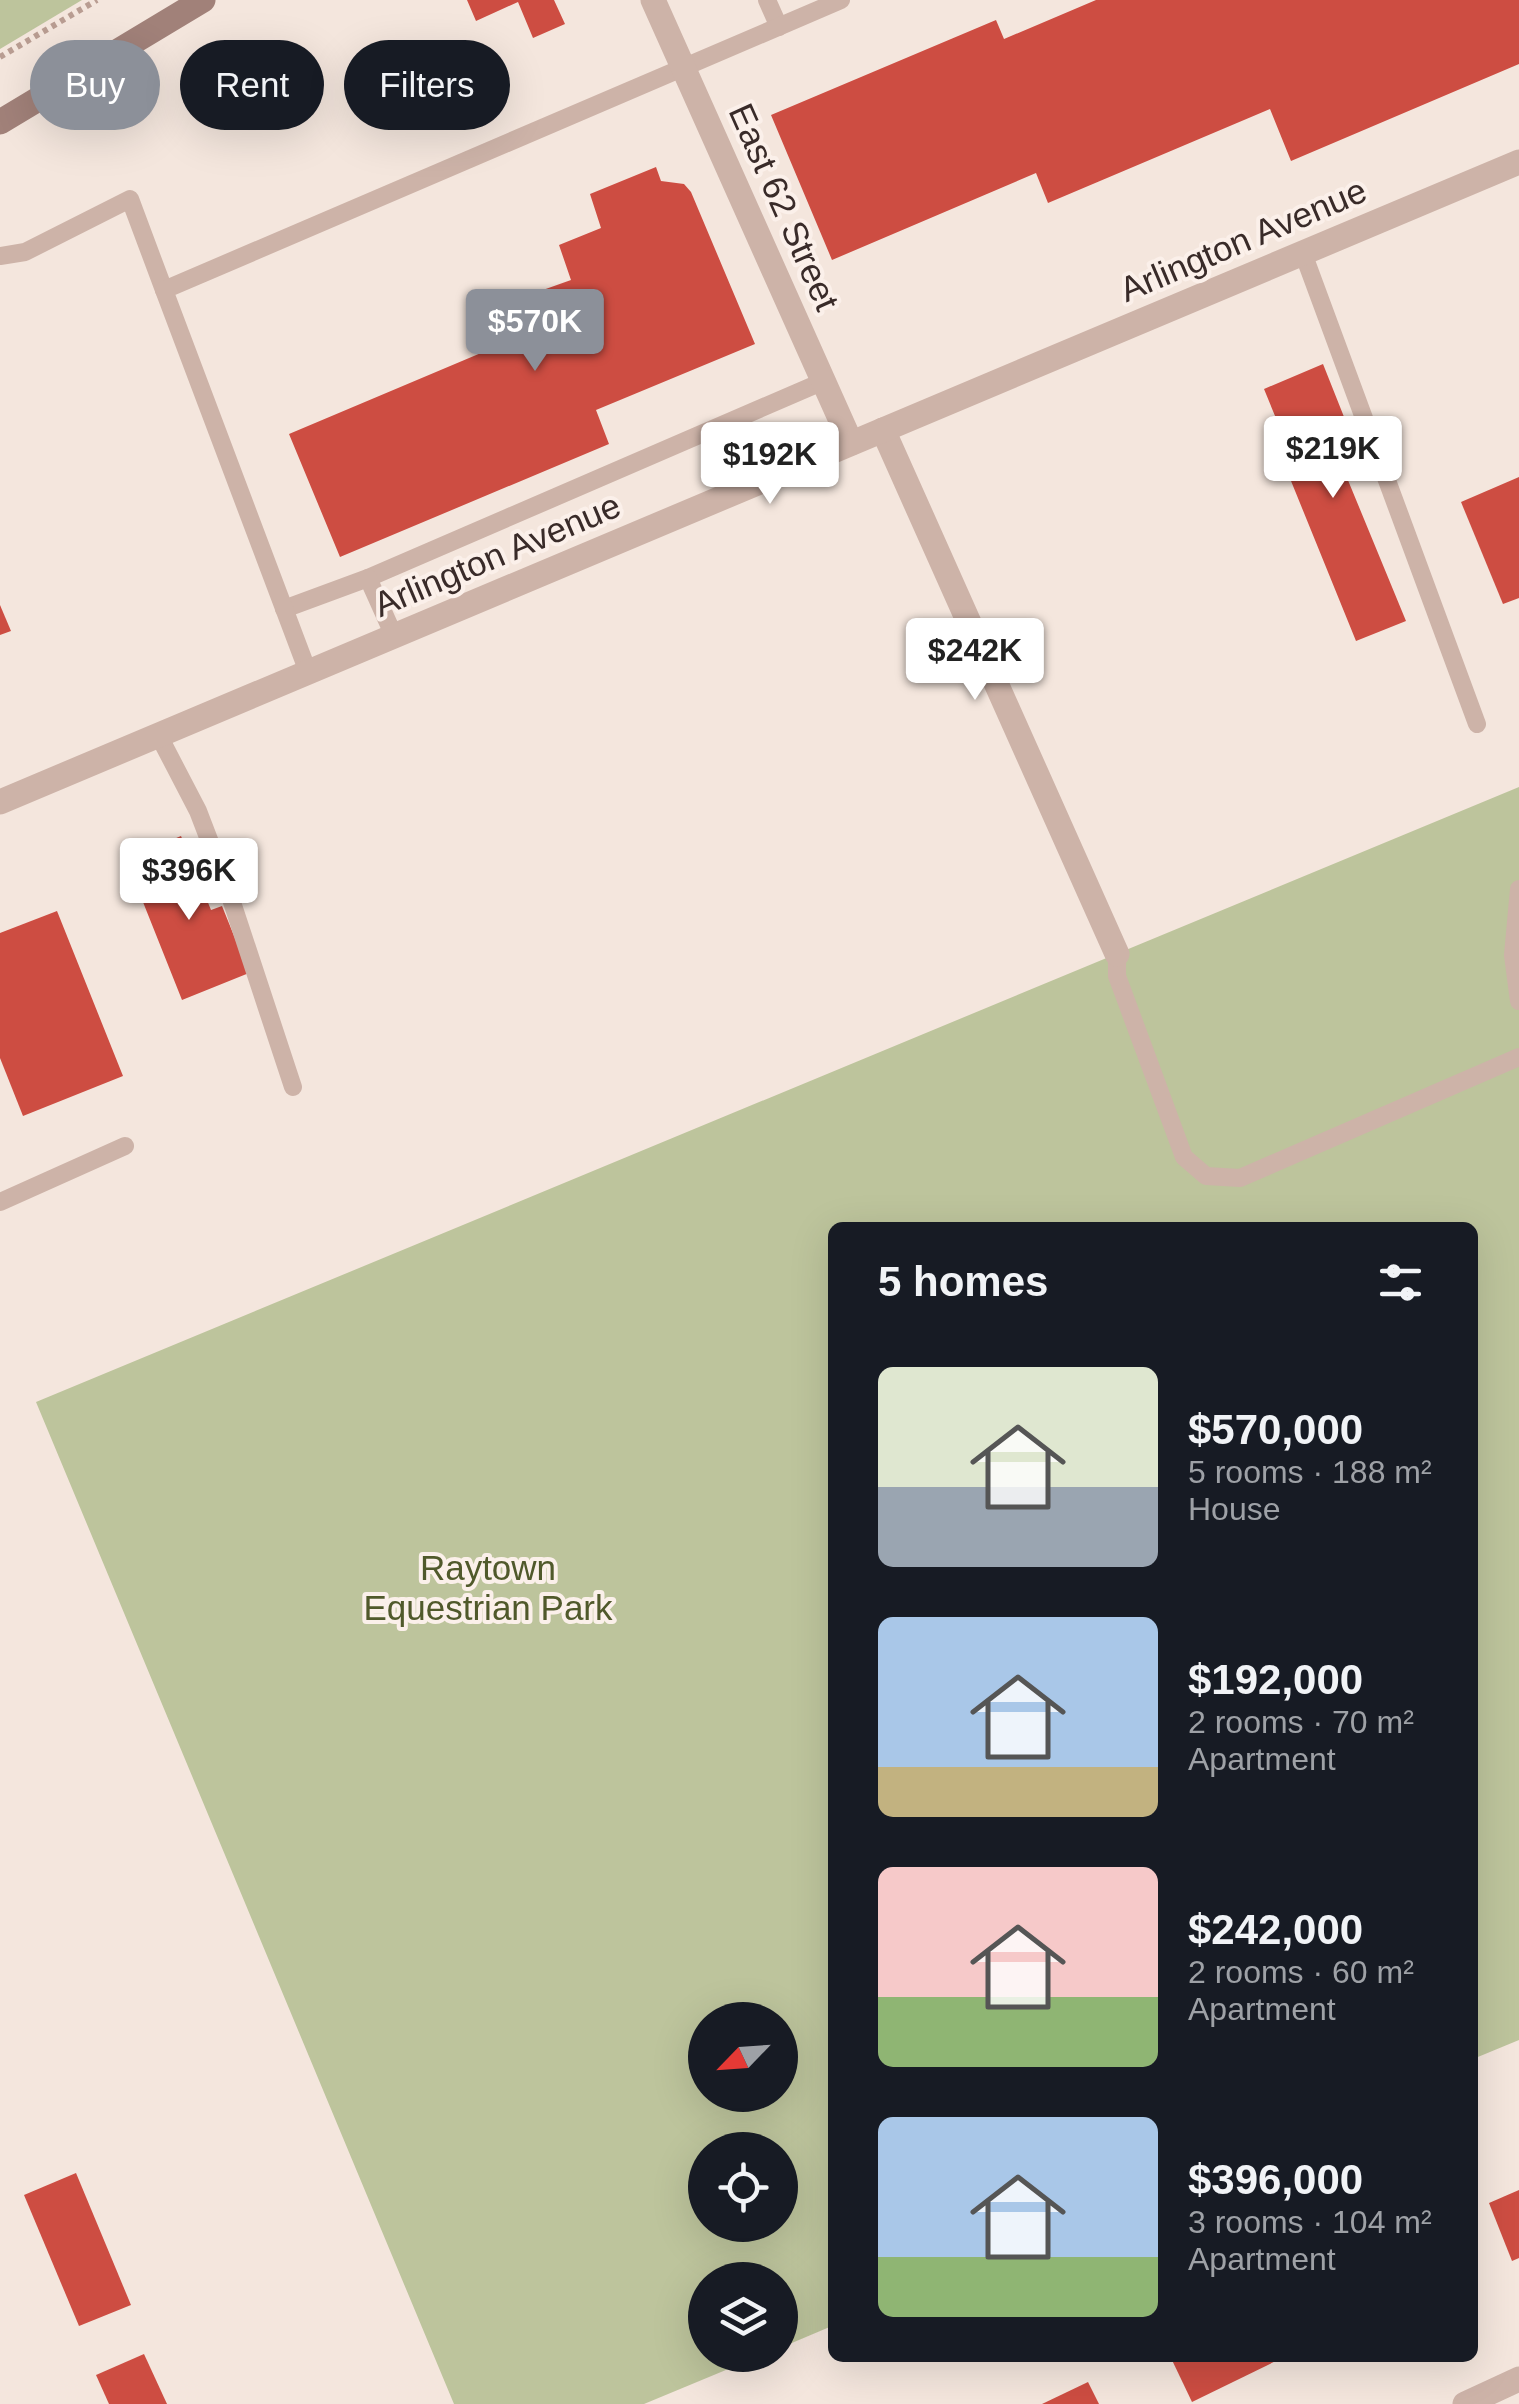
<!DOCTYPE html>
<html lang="en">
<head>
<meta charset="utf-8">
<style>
	:root { --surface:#171b24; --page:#20242c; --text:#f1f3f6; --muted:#9ea1a6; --accent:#8c9099 }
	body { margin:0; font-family:Helvetica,sans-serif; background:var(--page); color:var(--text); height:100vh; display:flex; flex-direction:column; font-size:38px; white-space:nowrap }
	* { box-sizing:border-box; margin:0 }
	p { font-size:32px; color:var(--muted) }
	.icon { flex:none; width:55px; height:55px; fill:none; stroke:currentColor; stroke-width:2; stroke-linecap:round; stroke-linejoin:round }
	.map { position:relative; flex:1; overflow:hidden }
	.side { position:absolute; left:828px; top:1222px; width:650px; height:1140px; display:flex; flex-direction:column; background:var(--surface); border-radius:15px; box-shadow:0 10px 40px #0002 }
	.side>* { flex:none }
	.banner { position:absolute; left:30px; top:40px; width:648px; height:90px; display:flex; gap:20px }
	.needle { width:65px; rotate:245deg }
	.fabs { position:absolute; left:688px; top:2002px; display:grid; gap:20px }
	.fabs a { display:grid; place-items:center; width:110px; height:110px; border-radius:50%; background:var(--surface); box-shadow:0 10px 40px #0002; font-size:50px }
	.price { position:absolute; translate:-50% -85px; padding:0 22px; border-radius:10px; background:#fff; color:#222; font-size:32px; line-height:65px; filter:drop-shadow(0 2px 5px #0008) }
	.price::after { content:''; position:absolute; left:50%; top:60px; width:30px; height:22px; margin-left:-15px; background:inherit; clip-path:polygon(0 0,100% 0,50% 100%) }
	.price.active { background:var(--accent); color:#fff }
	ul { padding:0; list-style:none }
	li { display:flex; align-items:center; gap:30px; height:250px; padding:0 50px }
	li span { display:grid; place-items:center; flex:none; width:280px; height:200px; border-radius:15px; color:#555 }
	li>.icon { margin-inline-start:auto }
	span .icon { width:120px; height:120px; fill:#fffc; stroke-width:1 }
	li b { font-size:42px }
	h2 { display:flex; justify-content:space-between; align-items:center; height:120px; padding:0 50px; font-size:42px }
	.pill { padding:0 35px; border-radius:45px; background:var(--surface); box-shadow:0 10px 40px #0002; font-size:35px; line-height:90px }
	.pill.active { background:var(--accent); color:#fff }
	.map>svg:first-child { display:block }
	.green { fill:#bdc49c; fill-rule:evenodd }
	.building { fill:#cd4d42 }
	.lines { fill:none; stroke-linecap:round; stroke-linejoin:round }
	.path { stroke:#b99d92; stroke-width:6; stroke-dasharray:5 5; stroke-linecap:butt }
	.service { stroke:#cdb3a8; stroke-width:18 }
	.minor { stroke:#cdb3a8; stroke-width:25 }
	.secondary { stroke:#a18179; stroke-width:25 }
	.labels { text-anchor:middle; stroke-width:8; stroke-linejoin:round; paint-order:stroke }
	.street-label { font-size:35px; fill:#392b29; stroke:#fbf0ea }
	.park-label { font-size:35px; fill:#50592b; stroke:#fbf0ea }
</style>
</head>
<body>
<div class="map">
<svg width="1519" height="2404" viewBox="0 0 1519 2404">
	<rect width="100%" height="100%" fill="#f4e6dd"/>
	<!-- green -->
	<g class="green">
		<polygon points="0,0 82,0 0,49"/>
		<path d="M1519,787V2040L1473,2059L1472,1228H832V2326L780,2348V2280H705V2355H762L644,2404H454L36,1402ZM705,2020H780V2095H705ZM705,2150H780V2225H705Z"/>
	</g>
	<!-- building -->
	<g class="building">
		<polygon points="467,0 554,0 565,24 533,38 518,2 476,21"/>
		<polygon points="1096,0 1519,0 1519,64 1291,161 1270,109 1048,203 1036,173 832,260 771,115 996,20 1004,39"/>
		<polygon points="656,167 661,181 684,184 691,192 755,344 596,410 609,444 340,557 289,434 538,329 526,296 571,280 559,245 601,228 590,194"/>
		<polygon points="1323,364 1350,432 1331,439 1406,621 1356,641 1289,476 1298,472 1264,389"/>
		<polygon points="1519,477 1519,598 1503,604 1461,502"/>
		<polygon points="0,605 11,631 0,635"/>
		<polygon points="181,836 211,910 222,906 249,973 182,1000 137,887 153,880 143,852"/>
		<polygon points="57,911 123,1076 23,1116 0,1058 0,933"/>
		<polygon points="76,2173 131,2305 79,2326 24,2195"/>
		<polygon points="1519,2190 1519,2258 1512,2261 1489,2203"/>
		<polygon points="144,2354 167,2404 109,2404 96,2375"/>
		<polygon points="1171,2358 1282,2358 1192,2402"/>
		<polygon points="1088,2382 1099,2404 1042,2404"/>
	</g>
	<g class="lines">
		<!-- path -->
		<polyline class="path" points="0,57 97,0"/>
		<!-- service -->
		<g class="service">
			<polyline points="767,0 779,27"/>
			<polyline points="1303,253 1477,724"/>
			<polyline points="0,256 25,252 130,199 164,290"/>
			<polyline points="368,578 824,381"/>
			<polyline points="284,609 368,578 394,636"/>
			<polyline points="308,672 164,290 841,0"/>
			<polyline points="159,736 198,811 226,884 293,1087"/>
			<polyline points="1519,889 1513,955 1519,1001"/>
			<polyline points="1117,954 1117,976 1184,1157 1206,1176 1240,1178 1519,1057"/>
			<polyline points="0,1202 125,1146"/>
		</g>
		<!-- minor -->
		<g class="minor">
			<polyline points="653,0 851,443"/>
			<polyline points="883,430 1117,954"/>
			<polyline points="0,802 1519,162"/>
			<polyline points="1465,2404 1519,2379"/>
		</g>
		<!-- secondary -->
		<polyline class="secondary" points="0,122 203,0"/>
	</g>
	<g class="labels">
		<!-- street labels -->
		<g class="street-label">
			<text transform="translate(784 207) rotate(66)" y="12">East 62 Street</text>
			<text transform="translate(1243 240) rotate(-23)" y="12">Arlington Avenue</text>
			<text transform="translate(497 555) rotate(-23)" y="12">Arlington Avenue</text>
		</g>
		<!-- park labels -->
		<g class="park-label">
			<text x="488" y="1580">Raytown<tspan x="488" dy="40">Equestrian Park</tspan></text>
		</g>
	</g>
</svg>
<div class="fabs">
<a><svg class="needle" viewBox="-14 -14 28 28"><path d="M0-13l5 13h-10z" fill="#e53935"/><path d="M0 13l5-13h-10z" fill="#9ea1a6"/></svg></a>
<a><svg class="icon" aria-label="locate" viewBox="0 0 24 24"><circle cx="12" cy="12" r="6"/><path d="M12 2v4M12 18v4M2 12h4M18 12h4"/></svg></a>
<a><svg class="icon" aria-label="layers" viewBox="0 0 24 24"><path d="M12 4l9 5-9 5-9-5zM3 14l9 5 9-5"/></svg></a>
</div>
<b class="price active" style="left:535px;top:374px">$570K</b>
<b class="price" style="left:1333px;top:501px">$219K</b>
<b class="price" style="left:770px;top:507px">$192K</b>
<b class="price" style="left:975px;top:703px">$242K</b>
<b class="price" style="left:189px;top:923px">$396K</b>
<div class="banner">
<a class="pill active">Buy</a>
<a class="pill">Rent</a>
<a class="pill">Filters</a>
</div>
<section class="side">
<h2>5 homes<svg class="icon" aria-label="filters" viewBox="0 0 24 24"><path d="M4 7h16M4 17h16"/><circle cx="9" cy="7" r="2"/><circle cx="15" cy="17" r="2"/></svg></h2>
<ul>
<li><span style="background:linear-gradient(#dfe7d0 60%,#9aa5b1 0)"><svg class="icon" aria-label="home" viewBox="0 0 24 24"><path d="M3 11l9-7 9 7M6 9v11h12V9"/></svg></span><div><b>$570,000</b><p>5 rooms · 188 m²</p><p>House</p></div></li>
<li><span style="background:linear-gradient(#a9c7e8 75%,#c2b280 0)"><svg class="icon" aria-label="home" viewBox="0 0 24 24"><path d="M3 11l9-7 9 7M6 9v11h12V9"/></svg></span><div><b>$192,000</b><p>2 rooms · 70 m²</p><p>Apartment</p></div></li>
<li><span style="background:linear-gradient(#f6c9c9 65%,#8fb573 0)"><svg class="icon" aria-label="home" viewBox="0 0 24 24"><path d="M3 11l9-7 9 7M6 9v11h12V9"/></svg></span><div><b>$242,000</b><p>2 rooms · 60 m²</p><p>Apartment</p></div></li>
<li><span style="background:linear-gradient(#a9c7e8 70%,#8fb573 0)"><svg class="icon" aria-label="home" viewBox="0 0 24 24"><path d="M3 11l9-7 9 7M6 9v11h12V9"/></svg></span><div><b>$396,000</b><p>3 rooms · 104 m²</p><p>Apartment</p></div></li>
</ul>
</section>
</div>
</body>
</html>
